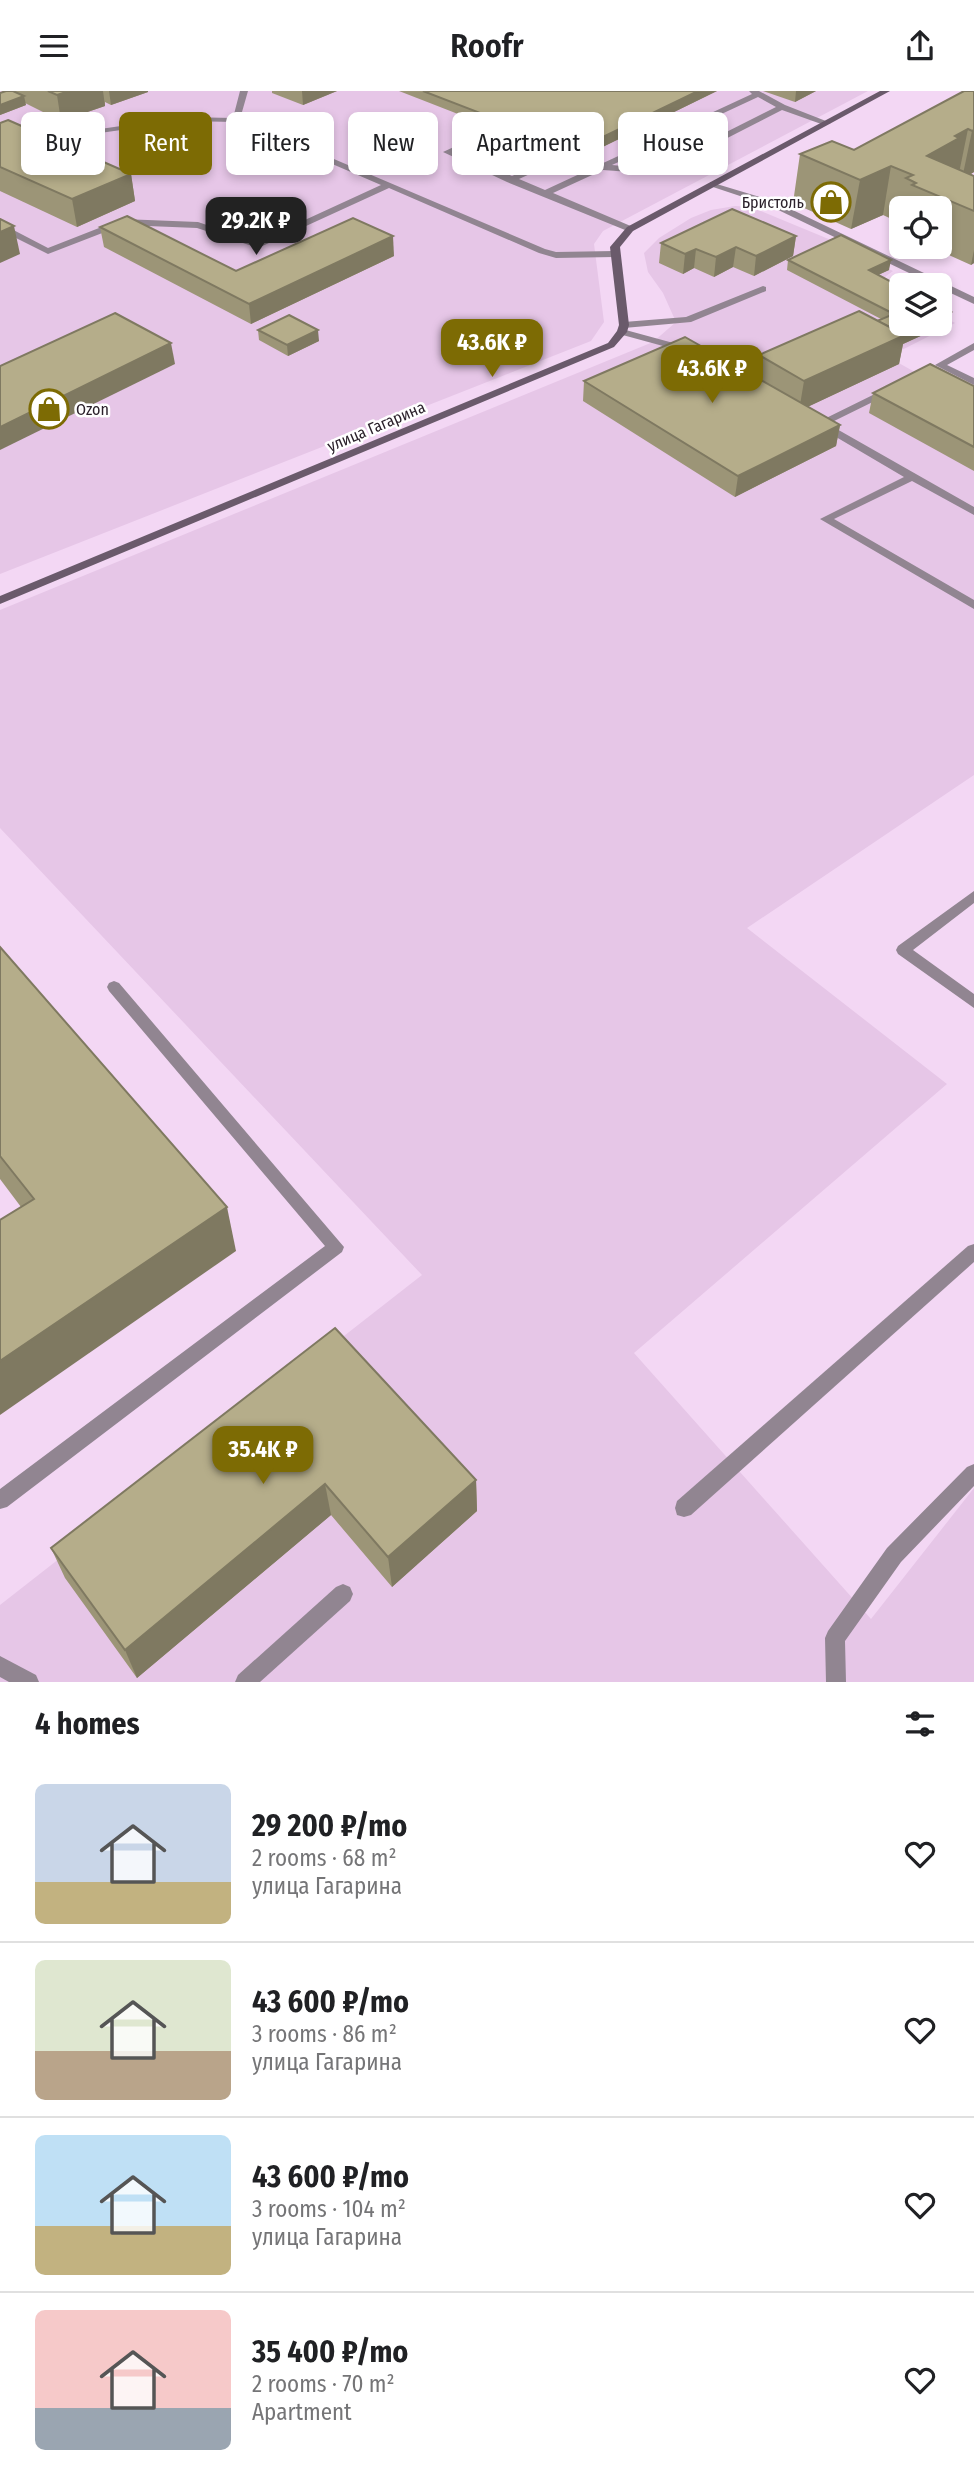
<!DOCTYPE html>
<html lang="en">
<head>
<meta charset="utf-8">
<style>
	:root { --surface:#fff; --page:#f6f6f6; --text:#202124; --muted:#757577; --line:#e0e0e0; --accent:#7d6b04 }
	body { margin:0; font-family:"Fira Sans Condensed",sans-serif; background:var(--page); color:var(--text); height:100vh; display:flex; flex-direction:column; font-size:26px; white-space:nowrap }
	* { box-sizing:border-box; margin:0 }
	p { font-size:23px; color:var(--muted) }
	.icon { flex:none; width:38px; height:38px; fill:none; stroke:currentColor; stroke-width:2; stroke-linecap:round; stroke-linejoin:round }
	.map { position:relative; height:1591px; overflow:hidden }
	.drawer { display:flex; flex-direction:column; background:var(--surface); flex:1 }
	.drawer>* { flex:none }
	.banner { position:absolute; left:21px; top:21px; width:933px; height:63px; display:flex; gap:14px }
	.buttons { position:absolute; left:889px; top:105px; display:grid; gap:14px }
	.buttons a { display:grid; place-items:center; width:63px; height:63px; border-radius:10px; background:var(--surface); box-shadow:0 4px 10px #0003; font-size:35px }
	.price { position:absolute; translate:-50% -60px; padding:0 16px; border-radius:14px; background:var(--accent); color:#fff; font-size:23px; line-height:46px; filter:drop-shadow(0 2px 4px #0008) }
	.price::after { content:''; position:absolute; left:50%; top:42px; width:21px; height:16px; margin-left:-10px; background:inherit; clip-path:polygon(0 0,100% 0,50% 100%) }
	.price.active { background:#222; color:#fff }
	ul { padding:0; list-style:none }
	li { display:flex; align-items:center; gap:21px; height:175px; padding:0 35px }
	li+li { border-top:2px solid var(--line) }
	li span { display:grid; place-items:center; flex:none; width:196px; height:140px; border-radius:10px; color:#555 }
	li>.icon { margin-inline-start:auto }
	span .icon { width:84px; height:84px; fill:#fffc; stroke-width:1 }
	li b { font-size:30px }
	h2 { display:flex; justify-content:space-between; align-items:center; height:84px; padding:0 35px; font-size:30px }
	.pill { padding:0 24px; border-radius:10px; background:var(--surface); box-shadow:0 4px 10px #0003; font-size:24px; line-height:63px }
	.pill.active { background:var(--accent); color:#fff }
	header { display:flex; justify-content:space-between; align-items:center; height:91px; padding:0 35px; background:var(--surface); font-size:32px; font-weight:600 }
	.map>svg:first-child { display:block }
	.built { fill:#e6c6e7 }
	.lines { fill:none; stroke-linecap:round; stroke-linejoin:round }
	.lane { fill:#918591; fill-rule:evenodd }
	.secondary { fill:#6a5a6b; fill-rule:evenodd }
	.wall { fill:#9c9577 }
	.shaded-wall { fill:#7f7961 }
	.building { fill:#b5ad8a; stroke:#7f7961; stroke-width:2 }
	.labels { text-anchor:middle; stroke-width:5; stroke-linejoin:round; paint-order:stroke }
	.far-poi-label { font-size:16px; fill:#2b212b; stroke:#fff; text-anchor:end }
	.far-street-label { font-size:16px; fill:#2b212b; stroke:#fff }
</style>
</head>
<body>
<header><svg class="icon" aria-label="menu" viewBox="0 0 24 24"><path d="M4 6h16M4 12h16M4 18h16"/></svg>Roofr<svg class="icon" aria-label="share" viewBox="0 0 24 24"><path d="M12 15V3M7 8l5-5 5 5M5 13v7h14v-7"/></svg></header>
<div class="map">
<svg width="974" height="1591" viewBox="0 0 974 1591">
	<rect width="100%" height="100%" fill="#f3d7f4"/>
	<!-- built -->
	<g class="built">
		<polygon points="0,0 868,0 603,140 594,153 604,231 591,250 0,483"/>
		<polygon points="735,115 751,116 831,149 893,180 878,191 901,233 940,233 940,224 955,232 888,266 974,314 974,684 747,837 947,993 634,1262 871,1528 974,1397 974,1591 0,1591 0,1514 422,1184 0,737 0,519 653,251 676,231 663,202 648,181 644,162 659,147 691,127 711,119"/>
	</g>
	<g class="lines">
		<!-- lane -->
		<g class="lane">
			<polygon points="240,0 248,0 240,28 545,158 556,161 614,160 619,163 614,166 556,167 539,162 389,97 258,157 197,137 123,134 48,163 0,139 0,132 48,157 122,128 198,131 257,151 381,94 235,31 184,30 86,44 34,45 0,57 0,52 33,41 86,40 184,26 233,27"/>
			<path d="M749,0H759L785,14L831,32L824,34L782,19L657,83L603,79L553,102L633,136L634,138L630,141L507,91L443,61L514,28H517V32L454,61L472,69L538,39L545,41L480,72L491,76L556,46H562V50L498,79L512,85L576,55H582V59L519,88L545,99L752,3ZM758,6L776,16L653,78L612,74Z"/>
			<polygon points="523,35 530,37 484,59 477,57"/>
			<polygon points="710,91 776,111 974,206 974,213 940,197 940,194 934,194 770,115 710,95"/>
			<polygon points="763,195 766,196 766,200 691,231 624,237 619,234 624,231 686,226"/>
			<polygon points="622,238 688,256 690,258 685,261 619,243 619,239"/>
			<polygon points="974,252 974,259 947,274 974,287 974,294 935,274"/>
			<polygon points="887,297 891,298 891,302 828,333 974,416 974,424 912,390 834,428 974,509 974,518 820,428 904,386 814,333"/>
			<polygon points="974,800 974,812 913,859 974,903 974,917 898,863 896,859 898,855"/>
			<polygon points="114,890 119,892 344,1156 342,1161 7,1416 0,1418 0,1398 325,1155 109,900 107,896 109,892"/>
			<polygon points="974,1153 974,1171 691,1424 684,1426 677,1424 675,1417 677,1410 968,1155"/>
			<polygon points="974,1373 974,1395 901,1471 845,1550 846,1591 826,1591 825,1547 828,1540 887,1457 967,1376"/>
			<polygon points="343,1493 350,1496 353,1503 350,1510 260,1591 235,1591 238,1584 336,1496"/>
			<polygon points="0,1565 36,1584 39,1591 9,1591 0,1586"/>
		</g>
		<!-- secondary -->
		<polygon class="secondary" points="880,0 890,0 633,140 620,156 629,234 627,241 614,256 0,513 0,505 608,252 617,240 619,234 610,156 627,136"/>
	</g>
	<!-- wall -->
	<g class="wall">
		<polygon points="2,0 148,0 148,1 111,14 105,11 105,15 61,30 25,12 26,14 0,24 0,2 4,1"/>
		<polygon points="272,0 337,0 303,14 272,2"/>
		<polygon points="399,0 717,0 576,69"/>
		<polygon points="763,0 816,0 795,11"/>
		<polygon points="974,0 974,81 971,83 974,85 974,172 971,174 931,156 940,156 940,117 901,117 901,139 897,137 898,131 883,124 851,138 793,112 800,63 854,59"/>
		<polygon points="0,32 131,83 135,110 77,136 0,100"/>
		<polygon points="100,136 236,180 394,165 251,233 104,156"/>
		<polygon points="796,145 793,165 754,185 733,176 714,186 694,177 683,183 659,172 661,152"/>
		<polygon points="788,169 889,179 878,184 951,221 949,232 903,253 899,273 807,316 840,334 836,355 735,406 583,310 584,290 756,286 759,264 881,228 787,179"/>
		<polygon points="258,239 319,250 288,265 259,249"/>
		<polygon points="974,295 974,380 869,322 873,302"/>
		<polygon points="0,856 236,1160 21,1116 0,1088"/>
		<polygon points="335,1237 476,1389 477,1420 392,1496 331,1424 137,1587 65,1487 51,1457"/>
	</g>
	<!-- shaded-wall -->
	<g class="shaded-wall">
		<polygon points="69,0 103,0 105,15 61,30 57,4"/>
		<polygon points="109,0 148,0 148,1 111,14"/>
		<polygon points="302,0 337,0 303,14"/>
		<polygon points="698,0 717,0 576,69 576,59"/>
		<polygon points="796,0 816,0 795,11"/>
		<polygon points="24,5 26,14 0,24 0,14"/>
		<polygon points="968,38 958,87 927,65 955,45"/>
		<polygon points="974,39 974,81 962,88 972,40"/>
		<polygon points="891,75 883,124 851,138 860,89"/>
		<polygon points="131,83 135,110 77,136 72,108"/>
		<polygon points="14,135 20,163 0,172 0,141"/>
		<polygon points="393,145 394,165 251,233 249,213"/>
		<polygon points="796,145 793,165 754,185 756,165"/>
		<polygon points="736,156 733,176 714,186 716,166"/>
		<polygon points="696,158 694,177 683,183 685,163"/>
		<polygon points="974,159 974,172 971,174"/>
		<polygon points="891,169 889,179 867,189 869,179"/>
		<polygon points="951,221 949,232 903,253 899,273 799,320 804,290 926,233 940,233 940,226"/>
		<polygon points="318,239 319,250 288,265 287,254"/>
		<polygon points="171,252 175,273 0,359 0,336"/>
		<polygon points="840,334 836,355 735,406 738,385"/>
		<polygon points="227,1116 236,1160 0,1324 0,1270"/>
		<polygon points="476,1389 477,1420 392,1496 388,1466"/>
		<polygon points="325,1393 331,1424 137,1587 125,1559"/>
	</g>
	<!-- building -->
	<g class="building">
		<polygon points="6,0 13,0 24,5 0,14 0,2"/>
		<polygon points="48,0 69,0 57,4"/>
		<polygon points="423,0 698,0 576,59"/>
		<polygon points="964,0 974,0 974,39 972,40 968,38 955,45 959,47 927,65 974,85 974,120 912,94 916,92 906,87 913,84 891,75 860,89 800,63 832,50 854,59"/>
		<polygon points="8,29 131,83 72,108 0,76 0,32"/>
		<polygon points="732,118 796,145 756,165 736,156 716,166 696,158 685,163 661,152"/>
		<polygon points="127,125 236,180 353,127 393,145 249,213 100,136"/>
		<polygon points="0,128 14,135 0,141"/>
		<polygon points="841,144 891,169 869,179 901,196 901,233 926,233 903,243 877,230 894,223 788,169"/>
		<polygon points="940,215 951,221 940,226"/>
		<polygon points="859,220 905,244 804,290 759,264"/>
		<polygon points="115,222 171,252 0,336 0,275"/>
		<polygon points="289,224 318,239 287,254 258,239"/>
		<polygon points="685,246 840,334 738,385 584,290"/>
		<polygon points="930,273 974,295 974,356 873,302"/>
		<polygon points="0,856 227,1116 0,1270 0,1129 34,1108 0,1065"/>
		<polygon points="335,1237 476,1389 388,1466 325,1393 125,1559 51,1457"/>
	</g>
	<!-- icons -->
	<defs>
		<g id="shop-ring" transform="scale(2.0125)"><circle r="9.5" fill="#fff" stroke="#7d6b04" stroke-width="1.5"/><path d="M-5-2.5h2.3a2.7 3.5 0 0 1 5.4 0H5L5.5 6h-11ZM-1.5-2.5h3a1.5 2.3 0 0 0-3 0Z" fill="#7d6b04"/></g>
	</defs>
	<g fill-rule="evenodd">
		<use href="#shop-ring" x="831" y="111"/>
		<use href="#shop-ring" x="49" y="318"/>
	</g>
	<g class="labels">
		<!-- far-poi labels -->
		<g class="far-poi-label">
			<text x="804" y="117">Бристоль</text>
			<text x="76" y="324" text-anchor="start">Ozon</text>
		</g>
		<!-- far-street labels -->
		<g class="far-street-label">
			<text transform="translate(376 335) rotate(-23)" y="6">улица Гагарина</text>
		</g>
	</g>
</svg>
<div class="buttons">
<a><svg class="icon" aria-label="locate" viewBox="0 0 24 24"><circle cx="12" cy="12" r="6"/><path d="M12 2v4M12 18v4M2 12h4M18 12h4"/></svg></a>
<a><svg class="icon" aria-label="layers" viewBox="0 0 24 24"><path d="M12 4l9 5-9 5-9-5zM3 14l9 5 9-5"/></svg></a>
</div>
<b class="price active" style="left:256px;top:166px">29.2K ₽</b>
<b class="price" style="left:492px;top:288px">43.6K ₽</b>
<b class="price" style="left:712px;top:314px">43.6K ₽</b>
<b class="price" style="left:263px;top:1395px">35.4K ₽</b>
<div class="banner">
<a class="pill">Buy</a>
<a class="pill active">Rent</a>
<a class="pill">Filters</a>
<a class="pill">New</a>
<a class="pill">Apartment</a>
<a class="pill">House</a>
</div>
</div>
<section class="drawer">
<h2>4 homes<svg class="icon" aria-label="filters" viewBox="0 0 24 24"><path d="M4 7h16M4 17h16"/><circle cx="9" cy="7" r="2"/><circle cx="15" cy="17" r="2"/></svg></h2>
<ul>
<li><span style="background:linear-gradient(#c9d6e8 70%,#c2b280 0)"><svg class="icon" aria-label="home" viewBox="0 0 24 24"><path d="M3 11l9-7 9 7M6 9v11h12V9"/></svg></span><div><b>29 200 ₽/mo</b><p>2 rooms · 68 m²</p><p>улица Гагарина</p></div><svg class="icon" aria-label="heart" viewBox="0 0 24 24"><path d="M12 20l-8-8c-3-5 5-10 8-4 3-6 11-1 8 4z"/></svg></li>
<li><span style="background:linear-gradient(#dfe7d0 65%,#b9a48a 0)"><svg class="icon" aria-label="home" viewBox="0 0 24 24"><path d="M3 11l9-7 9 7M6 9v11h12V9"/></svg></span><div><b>43 600 ₽/mo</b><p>3 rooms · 86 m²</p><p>улица Гагарина</p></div><svg class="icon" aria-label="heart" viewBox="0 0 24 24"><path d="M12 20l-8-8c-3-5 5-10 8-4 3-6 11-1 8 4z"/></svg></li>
<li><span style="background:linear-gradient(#bfe0f5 65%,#c2b280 0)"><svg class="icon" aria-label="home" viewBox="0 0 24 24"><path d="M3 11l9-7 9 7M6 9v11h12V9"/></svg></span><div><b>43 600 ₽/mo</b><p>3 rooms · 104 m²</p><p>улица Гагарина</p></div><svg class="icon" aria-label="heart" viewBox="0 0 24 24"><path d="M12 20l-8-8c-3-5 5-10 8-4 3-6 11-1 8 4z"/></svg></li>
<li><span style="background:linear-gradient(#f6c9c9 70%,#9aa5b1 0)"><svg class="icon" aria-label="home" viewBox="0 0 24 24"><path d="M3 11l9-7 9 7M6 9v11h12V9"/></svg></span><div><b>35 400 ₽/mo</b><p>2 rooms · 70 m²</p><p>Apartment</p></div><svg class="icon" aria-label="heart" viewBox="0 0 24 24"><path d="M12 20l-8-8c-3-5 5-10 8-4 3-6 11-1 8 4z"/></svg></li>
</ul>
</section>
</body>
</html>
